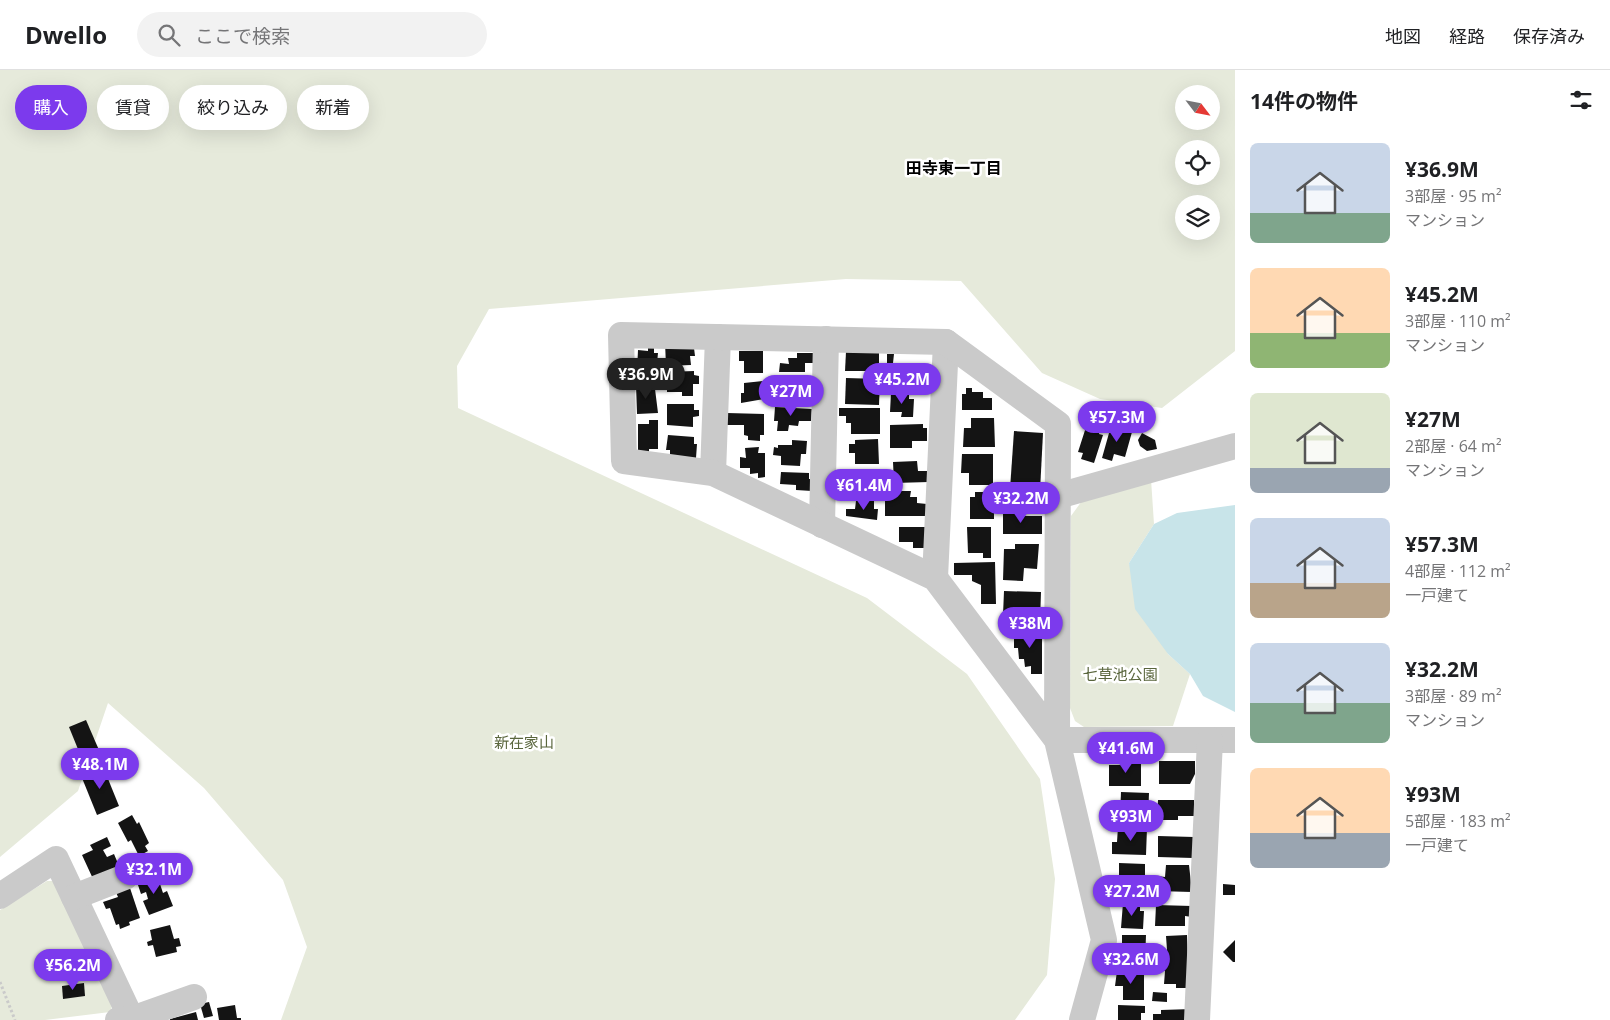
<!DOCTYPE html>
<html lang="ja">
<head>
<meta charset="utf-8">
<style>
	:root { --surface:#fff; --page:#f2f2f2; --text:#202124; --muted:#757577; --line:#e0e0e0; --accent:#7c3aed }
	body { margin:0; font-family:"Open Sans","Noto Sans JP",sans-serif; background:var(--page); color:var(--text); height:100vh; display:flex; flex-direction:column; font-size:19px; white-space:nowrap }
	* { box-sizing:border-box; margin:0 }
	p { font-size:16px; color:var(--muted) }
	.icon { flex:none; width:28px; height:28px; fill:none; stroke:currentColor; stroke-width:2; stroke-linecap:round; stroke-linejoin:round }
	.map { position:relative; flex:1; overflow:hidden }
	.drawer { display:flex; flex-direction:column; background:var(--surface); width:375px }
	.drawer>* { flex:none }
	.hud { position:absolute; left:15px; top:15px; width:475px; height:45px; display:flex; gap:10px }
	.needle { width:32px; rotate:122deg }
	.tools { position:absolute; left:1175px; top:15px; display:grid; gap:10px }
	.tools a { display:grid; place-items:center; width:45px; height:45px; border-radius:50%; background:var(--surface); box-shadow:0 5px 20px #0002; font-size:25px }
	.price { position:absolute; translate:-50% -42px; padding:0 11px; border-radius:18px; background:var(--accent); color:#fff; font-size:16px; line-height:32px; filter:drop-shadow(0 1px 2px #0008) }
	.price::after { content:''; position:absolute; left:50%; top:30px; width:15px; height:11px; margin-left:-8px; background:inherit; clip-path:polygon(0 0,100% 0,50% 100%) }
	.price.active { background:#222; color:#fff }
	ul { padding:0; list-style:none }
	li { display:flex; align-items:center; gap:15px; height:125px; padding:0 15px }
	li span { display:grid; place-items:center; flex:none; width:140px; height:100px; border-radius:8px; color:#555 }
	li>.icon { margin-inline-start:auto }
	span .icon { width:60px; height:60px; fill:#fffc; stroke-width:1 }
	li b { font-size:21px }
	h2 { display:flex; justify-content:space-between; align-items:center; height:60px; padding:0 15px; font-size:21px }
	.chip { padding:0 18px; border-radius:22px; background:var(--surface); box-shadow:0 5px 20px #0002; font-size:18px; line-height:45px }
	.chip.active { background:var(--accent); color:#fff }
	header { display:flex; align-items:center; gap:30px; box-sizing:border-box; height:70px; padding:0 25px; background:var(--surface); border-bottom:1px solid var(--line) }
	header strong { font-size:24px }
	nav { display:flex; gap:28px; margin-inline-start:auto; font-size:18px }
	.search { width:350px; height:45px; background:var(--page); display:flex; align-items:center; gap:12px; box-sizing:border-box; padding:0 18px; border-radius:28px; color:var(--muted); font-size:19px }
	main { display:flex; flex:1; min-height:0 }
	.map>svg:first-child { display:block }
	.green { fill:#e6eadb; fill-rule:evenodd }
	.water { fill:#c8e4e9 }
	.building { fill:#141414 }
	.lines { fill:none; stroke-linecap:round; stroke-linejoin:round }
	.path { stroke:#cacaca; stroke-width:3; stroke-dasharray:2.5 2.5; stroke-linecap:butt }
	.minor { stroke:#cacaca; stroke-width:26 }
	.labels { text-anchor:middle; stroke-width:5; stroke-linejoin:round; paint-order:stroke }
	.park-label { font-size:15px; fill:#5a663d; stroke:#fff }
	.neighbourhood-label { font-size:16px; font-weight:bold; fill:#000; stroke:#fff }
</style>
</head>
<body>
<header>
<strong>Dwello</strong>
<div class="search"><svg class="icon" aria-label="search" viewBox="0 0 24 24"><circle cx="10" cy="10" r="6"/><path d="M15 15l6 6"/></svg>ここで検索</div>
<nav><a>地図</a><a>経路</a><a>保存済み</a></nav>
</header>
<main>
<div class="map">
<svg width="1235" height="950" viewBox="0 0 1235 950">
	<rect width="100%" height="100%" fill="#fff"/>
	<!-- green -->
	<g class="green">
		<path d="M0,0H1235V281L1162,338L1100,329L1042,303L961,211L846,209L489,239L457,296L458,338L867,528L967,604L1040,709L1055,809L1047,905L1015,950H281L307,877L283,810L204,718L108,633L78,721L0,787ZM1184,24H1211V51H1184ZM1184,79H1211V106H1184ZM1184,134H1211V161H1184Z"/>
		<polygon points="1151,409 1154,454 1129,493 1168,584 1190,604 1173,656 1084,657 1075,651 1070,638 1071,446 1087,424"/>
		<polygon points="47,811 60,811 114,930 110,942 45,950 0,950 0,840"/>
	</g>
	<!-- water -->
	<polygon class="water" points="1235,435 1235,642 1203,626 1190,604 1168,584 1135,539 1129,493 1154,454 1177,443"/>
	<!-- building -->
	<g class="building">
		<polygon points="665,272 694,278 695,286 690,286 691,295 666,296"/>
		<polygon points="648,276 654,277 654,283 658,283 656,303 637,302 638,280 648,281"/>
		<polygon points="739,281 763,281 763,303 744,303 744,291 739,291"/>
		<polygon points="846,282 879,283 879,301 845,301"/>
		<polygon points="797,283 813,283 813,293 805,293 805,302 779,302 780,293 789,294 788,288 797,288"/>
		<polygon points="887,284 894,284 893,293 915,293 915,295 923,295 923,312 887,312"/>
		<polygon points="694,301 694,305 699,306 699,314 693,314 693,326 682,326 682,322 667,322 667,302"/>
		<polygon points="778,308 794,308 794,314 799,314 798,325 795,325 794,330 778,330"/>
		<polygon points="846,308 880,309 879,335 845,334"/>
		<polygon points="763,311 764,329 741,333 741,323 744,323 744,313"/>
		<polygon points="636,315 651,315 651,319 655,319 658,343 637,344"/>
		<polygon points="966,318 972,318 972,322 983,322 983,328 992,328 992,340 962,340 962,324 966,324"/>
		<polygon points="891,323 909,324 909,329 914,329 913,347 901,347 902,342 890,342"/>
		<polygon points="667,334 694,334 694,340 699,340 699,346 693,347 693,357 667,355"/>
		<polygon points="775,337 812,339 811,351 799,351 798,356 789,355 788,361 777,361 778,351 774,351"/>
		<polygon points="839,338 880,338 880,364 851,364 851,353 846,353 846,346 839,346"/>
		<polygon points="727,343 764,344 764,365 760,365 760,371 748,370 748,366 744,365 744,355 727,355"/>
		<polygon points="971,348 994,348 995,377 963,377 964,358 971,358"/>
		<polygon points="649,350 658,350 658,379 649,379 649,384 638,384 638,354 649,354"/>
		<polygon points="923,354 923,358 927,358 927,371 912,371 912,378 890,378 890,355"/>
		<polygon points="1087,354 1100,358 1099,364 1103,365 1094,393 1081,389 1083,383 1078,382"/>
		<polygon points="1111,356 1132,362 1125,387 1114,384 1112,391 1102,388"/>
		<polygon points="1014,361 1043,363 1040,421 1010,419"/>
		<polygon points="1142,363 1155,370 1157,379 1147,381 1140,376 1138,370"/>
		<polygon points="668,365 694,367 694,374 697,374 696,388 670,388 670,380 666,380"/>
		<polygon points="878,369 879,394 855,394 855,383 849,383 849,374 855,374 855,370"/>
		<polygon points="792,370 807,371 806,384 801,384 800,396 781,395 781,386 773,385 774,377 778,378 778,375 792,375"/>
		<polygon points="759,377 758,383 765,383 765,407 758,408 758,403 750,404 750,398 740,398 740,387 746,388 745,378"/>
		<polygon points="962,384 993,384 993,415 969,415 969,403 961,403"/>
		<polygon points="917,391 918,401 929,401 929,412 894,413 893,392"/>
		<polygon points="781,402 809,403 809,409 813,409 812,421 796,420 796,415 780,414"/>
		<polygon points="876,402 878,421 868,422 868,419 851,417 850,404"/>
		<polygon points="898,421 911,421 910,427 917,427 917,433 927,434 927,446 885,446 885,425 898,425"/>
		<polygon points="975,422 990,422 990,435 994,435 994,449 970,449 970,427 975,427"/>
		<polygon points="856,431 874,431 874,439 878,439 877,450 846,446 846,439 855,439"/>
		<polygon points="1003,441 1022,441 1022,446 1042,446 1042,464 1003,464"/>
		<polygon points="899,457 925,457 925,478 913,478 913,472 899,472"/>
		<polygon points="967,457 991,457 991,488 983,488 983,483 968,483"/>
		<polygon points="1015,474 1039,474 1037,499 1024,498 1023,511 1003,510 1004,479 1015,479"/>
		<polygon points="995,492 996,534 981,534 981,515 972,511 972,505 954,505 954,493"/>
		<polygon points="1004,521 1041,522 1040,552 1008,552 1008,545 1003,545"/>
		<polygon points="1014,561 1042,561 1042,604 1031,604 1031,596 1025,597 1024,589 1019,589 1018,578 1014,578"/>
		<polygon points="86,650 102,687 84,694 69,657"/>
		<polygon points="1125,690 1141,690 1141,716 1109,716 1109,695 1125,695"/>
		<polygon points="1159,691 1195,691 1195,704 1190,714 1159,714"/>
		<polygon points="102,694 119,736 97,745 80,703"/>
		<polygon points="1121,722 1149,723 1148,748 1120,748"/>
		<polygon points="1158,730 1194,730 1194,746 1178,746 1178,750 1157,750"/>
		<polygon points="132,745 137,754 139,752 149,773 145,776 148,781 139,786 131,770 128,772 118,753"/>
		<polygon points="1118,757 1147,758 1146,785 1112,784 1112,772 1117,772"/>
		<polygon points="1158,766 1194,767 1193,788 1158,787"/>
		<polygon points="107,767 111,776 103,780 107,787 114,784 119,796 94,811 82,785 93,780 90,775"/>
		<polygon points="1119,793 1145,794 1145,824 1119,824"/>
		<polygon points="1166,795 1189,795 1192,822 1157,821 1157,806 1165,807"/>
		<polygon points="157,805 163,823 167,821 173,836 149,845 143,831 148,829 146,822 141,824 137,812"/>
		<polygon points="1223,814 1235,815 1235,825 1223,825"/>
		<polygon points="129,815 140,848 129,852 130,855 120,859 119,854 116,855 110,838 106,839 103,832 118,827 115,820"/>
		<polygon points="1123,833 1140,834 1140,841 1144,841 1143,859 1121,858"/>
		<polygon points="1156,835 1192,836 1192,847 1185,846 1185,856 1155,856"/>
		<polygon points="170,855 174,869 179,868 181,876 176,877 177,882 156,887 153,875 148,876 147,872 152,870 150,860"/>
		<polygon points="1122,865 1146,865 1145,891 1122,891"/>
		<polygon points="1187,865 1188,898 1192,918 1176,918 1176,914 1164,914 1165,901 1161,901 1161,880 1167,880 1166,866"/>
		<polygon points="1235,870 1235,892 1233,892 1223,882"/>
		<polygon points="1117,901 1144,901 1144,930 1123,930 1123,916 1115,916"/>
		<polygon points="84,913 85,926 63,929 62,916"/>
		<polygon points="1153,922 1167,923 1167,932 1152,931"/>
		<polygon points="209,932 213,946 204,948 200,934"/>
		<polygon points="235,935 237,948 241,948 241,950 219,950 217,938"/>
		<polygon points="1118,935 1145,936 1145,943 1141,943 1141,950 1118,950"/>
		<polygon points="1192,939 1192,950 1153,950 1153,944 1161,944 1161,940"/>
		<polygon points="196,942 198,950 170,950 170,949"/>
	</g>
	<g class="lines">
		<!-- path -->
		<polyline class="path" points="0,912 15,950"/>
		<!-- minor -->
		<g class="minor">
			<polyline points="713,403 718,267"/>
			<polyline points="1058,426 1235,376"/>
			<polyline points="822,455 826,269"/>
			<polyline points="935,508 946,272"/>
			<polyline points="0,826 56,789 132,950"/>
			<polyline points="74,827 125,807"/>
			<polyline points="118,950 132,949 194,927"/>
			<polyline points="1082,950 1104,870 1057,670 935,508 713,403 624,391 621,265 946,272 1058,354 1057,670 1235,670"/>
			<polyline points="1197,950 1210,670"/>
		</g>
	</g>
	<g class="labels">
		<!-- park labels -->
		<g class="park-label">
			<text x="1120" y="610">七草池公園</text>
			<text x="524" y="678">新在家山</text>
		</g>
		<!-- neighbourhood labels -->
		<g class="neighbourhood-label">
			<text x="954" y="104">田寺東一丁目</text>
		</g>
	</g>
</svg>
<div class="tools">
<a><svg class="needle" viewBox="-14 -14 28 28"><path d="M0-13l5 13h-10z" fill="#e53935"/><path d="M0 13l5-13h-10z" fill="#757577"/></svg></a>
<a><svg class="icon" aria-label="locate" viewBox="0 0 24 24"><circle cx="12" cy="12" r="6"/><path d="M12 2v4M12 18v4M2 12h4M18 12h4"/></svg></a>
<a><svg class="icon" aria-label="layers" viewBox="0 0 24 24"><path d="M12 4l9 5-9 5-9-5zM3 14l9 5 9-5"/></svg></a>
</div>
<b class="price active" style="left:646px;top:330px">¥36.9M</b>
<b class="price" style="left:902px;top:335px">¥45.2M</b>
<b class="price" style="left:791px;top:347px">¥27M</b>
<b class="price" style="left:1117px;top:373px">¥57.3M</b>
<b class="price" style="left:864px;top:441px">¥61.4M</b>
<b class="price" style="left:1021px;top:454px">¥32.2M</b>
<b class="price" style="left:1030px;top:579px">¥38M</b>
<b class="price" style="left:1126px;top:704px">¥41.6M</b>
<b class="price" style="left:100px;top:720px">¥48.1M</b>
<b class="price" style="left:1131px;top:772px">¥93M</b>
<b class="price" style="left:154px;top:825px">¥32.1M</b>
<b class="price" style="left:1132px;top:847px">¥27.2M</b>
<b class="price" style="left:1131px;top:915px">¥32.6M</b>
<b class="price" style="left:73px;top:921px">¥56.2M</b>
<div class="hud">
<a class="chip active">購入</a>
<a class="chip">賃貸</a>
<a class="chip">絞り込み</a>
<a class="chip">新着</a>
</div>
</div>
<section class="drawer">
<h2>14件の物件<svg class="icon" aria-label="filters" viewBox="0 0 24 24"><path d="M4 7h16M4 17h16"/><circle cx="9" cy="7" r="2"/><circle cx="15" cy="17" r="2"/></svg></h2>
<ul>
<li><span style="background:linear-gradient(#c9d6e8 70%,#7fa58c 0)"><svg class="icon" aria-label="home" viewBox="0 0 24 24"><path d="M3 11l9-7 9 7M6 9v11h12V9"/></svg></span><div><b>¥36.9M</b><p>3部屋 · 95 m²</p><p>マンション</p></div></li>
<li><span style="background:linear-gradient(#ffd9b3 65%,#8fb573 0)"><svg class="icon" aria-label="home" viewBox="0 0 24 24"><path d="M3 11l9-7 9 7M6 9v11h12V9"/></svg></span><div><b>¥45.2M</b><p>3部屋 · 110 m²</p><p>マンション</p></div></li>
<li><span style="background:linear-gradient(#dfe7d0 75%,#9aa5b1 0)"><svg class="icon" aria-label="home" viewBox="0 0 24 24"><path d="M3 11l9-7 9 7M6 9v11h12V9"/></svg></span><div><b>¥27M</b><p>2部屋 · 64 m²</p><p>マンション</p></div></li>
<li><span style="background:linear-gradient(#c9d6e8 65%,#b9a48a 0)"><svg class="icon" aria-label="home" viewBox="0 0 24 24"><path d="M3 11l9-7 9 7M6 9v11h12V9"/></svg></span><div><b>¥57.3M</b><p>4部屋 · 112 m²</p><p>一戸建て</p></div></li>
<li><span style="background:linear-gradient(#c9d6e8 60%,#7fa58c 0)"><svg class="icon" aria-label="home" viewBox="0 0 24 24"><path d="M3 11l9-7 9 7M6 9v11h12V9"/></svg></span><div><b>¥32.2M</b><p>3部屋 · 89 m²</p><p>マンション</p></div></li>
<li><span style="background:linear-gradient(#ffd9b3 65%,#9aa5b1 0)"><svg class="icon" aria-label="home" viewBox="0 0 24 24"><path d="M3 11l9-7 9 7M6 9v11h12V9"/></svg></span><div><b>¥93M</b><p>5部屋 · 183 m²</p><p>一戸建て</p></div></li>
</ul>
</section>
</main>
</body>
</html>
